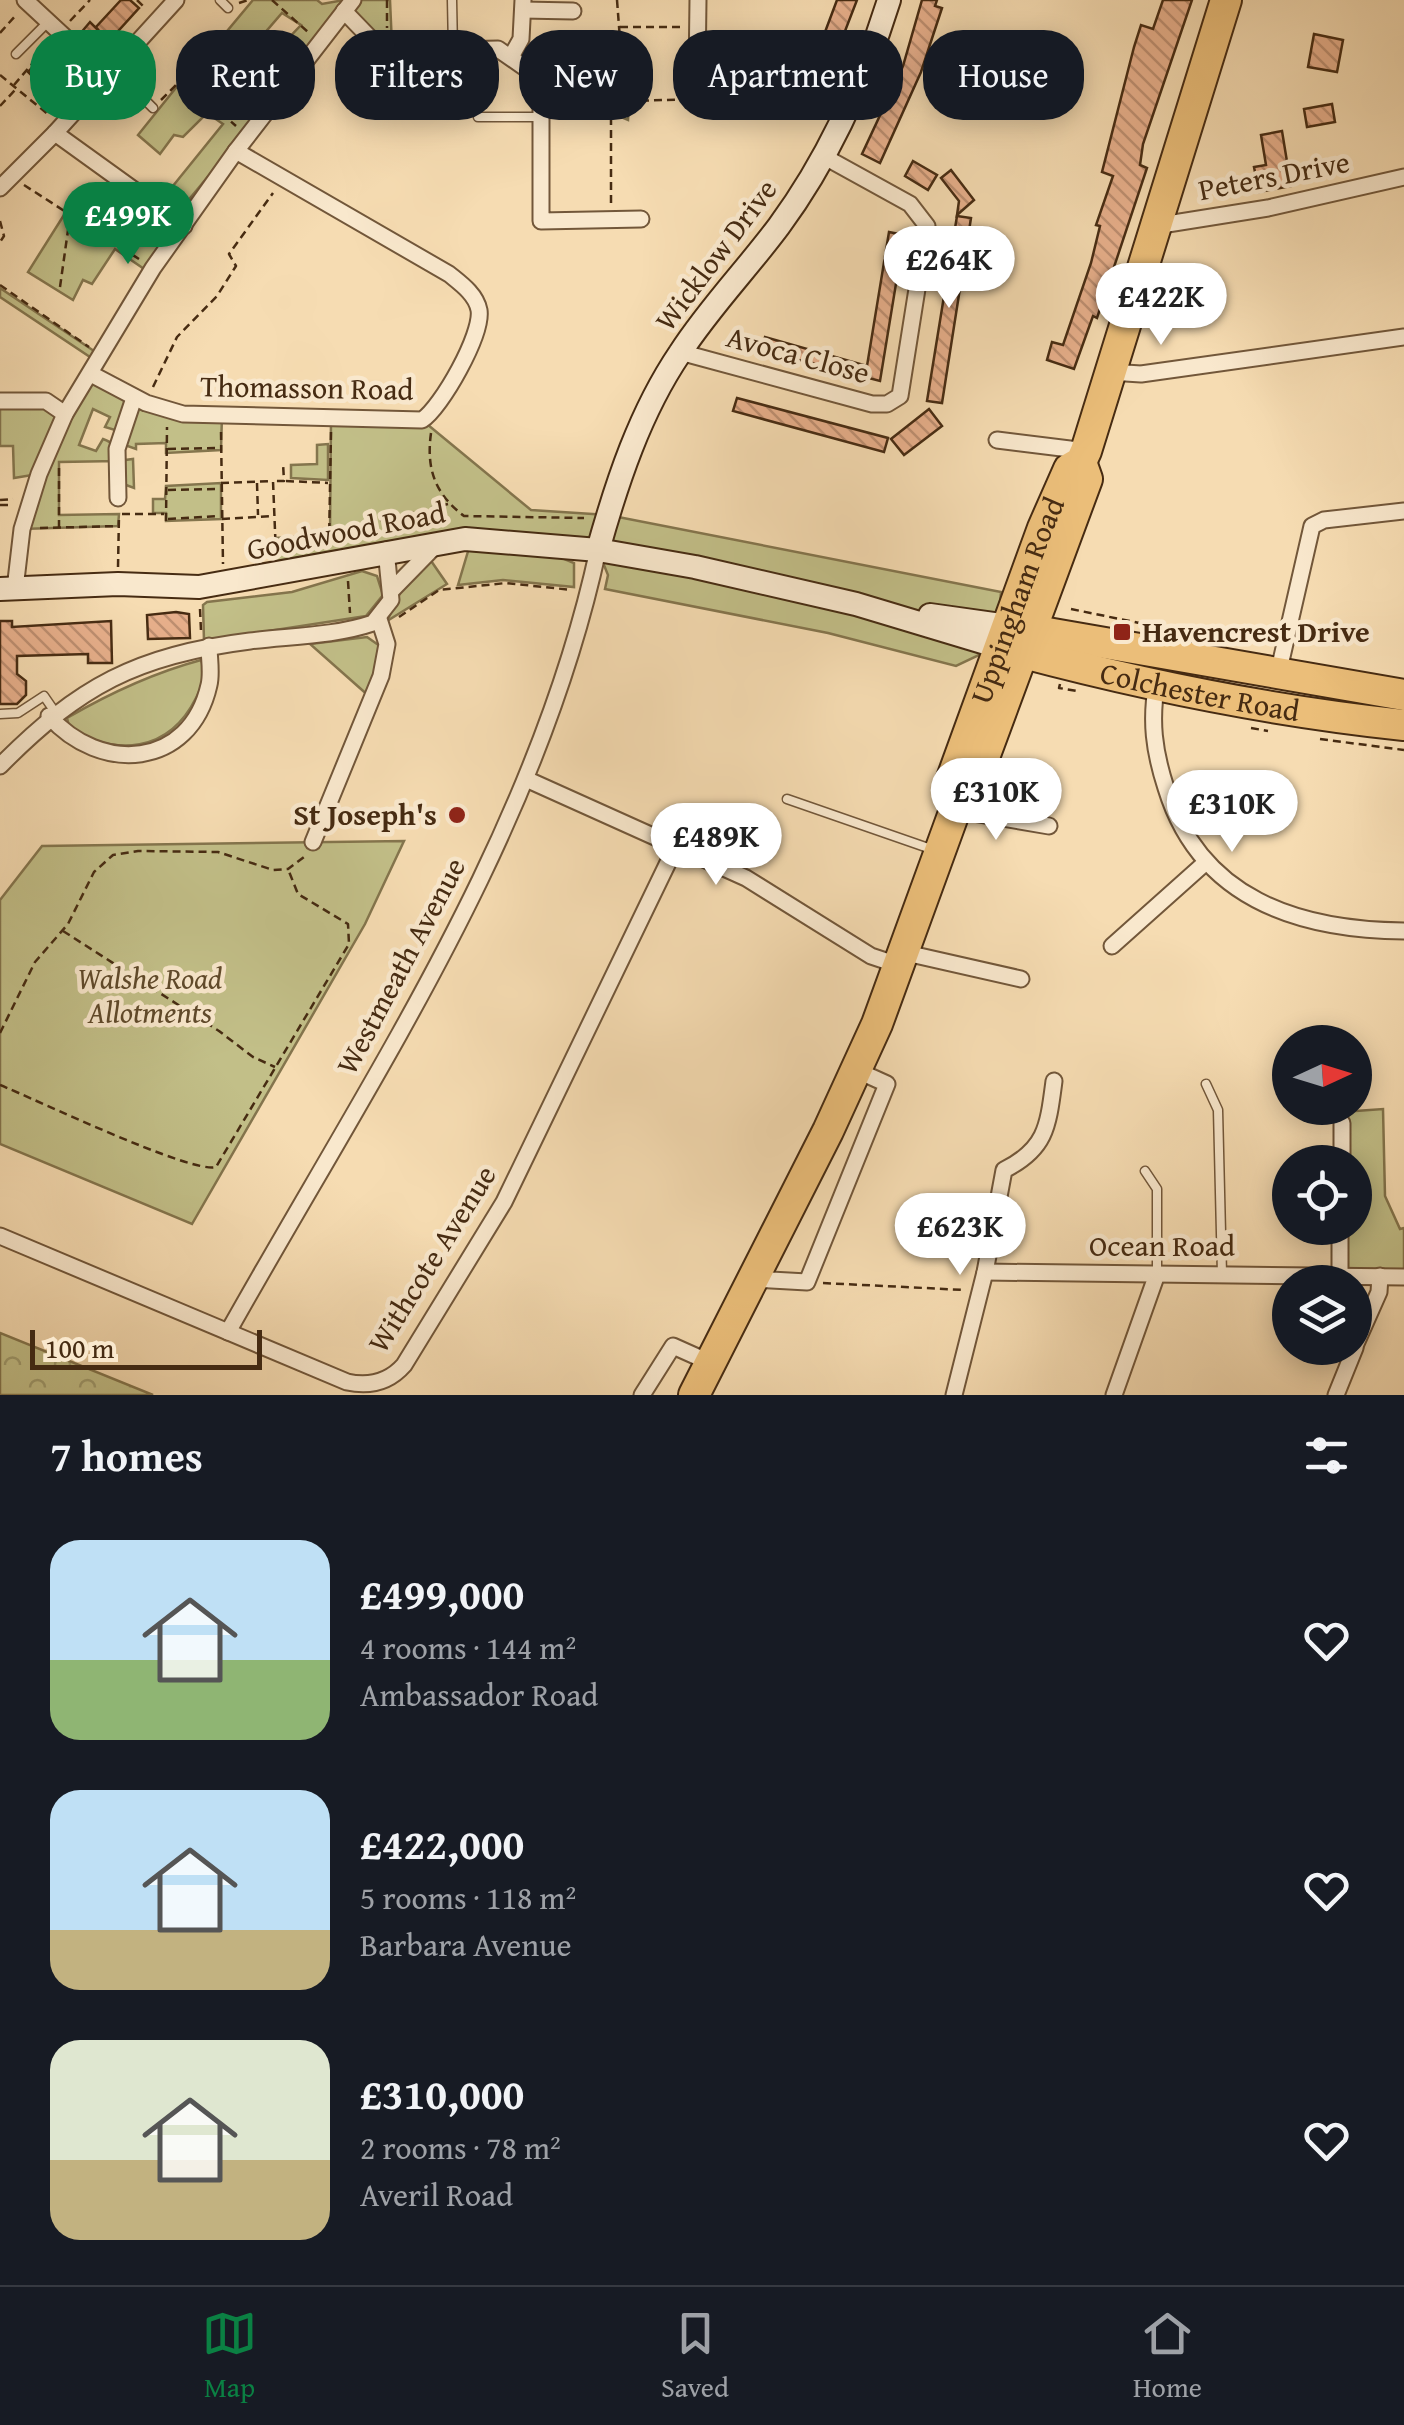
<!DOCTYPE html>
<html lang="en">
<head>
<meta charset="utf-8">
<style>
	:root { --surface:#171b24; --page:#242831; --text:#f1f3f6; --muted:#9ea1a6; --line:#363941; --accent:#0b8043 }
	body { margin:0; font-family:"Gentium Book Plus",serif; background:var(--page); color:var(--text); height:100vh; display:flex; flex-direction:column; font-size:38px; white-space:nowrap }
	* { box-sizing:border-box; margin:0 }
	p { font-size:32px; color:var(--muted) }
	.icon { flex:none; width:55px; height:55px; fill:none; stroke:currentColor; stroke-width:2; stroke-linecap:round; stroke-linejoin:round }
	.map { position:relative; height:1395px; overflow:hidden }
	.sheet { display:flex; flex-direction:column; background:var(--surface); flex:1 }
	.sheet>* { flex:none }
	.hud { position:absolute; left:30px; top:30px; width:1345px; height:90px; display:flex; gap:20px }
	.needle { width:65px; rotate:86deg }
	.fabs { position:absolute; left:1272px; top:1025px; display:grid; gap:20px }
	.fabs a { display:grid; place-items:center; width:100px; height:100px; border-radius:50%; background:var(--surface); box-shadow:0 5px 25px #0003; font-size:50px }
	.scale { position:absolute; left:30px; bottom:25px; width:232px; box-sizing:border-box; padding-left:10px; border:5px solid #462b12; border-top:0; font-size:28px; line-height:35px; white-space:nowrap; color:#462b12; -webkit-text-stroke:8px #f9e8cd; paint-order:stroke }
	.price { position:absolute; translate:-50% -85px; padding:0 22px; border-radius:35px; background:#fff; color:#222; font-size:32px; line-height:65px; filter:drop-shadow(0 2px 5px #0008) }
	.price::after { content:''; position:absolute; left:50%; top:60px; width:30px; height:22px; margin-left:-15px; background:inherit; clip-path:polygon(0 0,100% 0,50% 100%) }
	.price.on { background:var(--accent); color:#fff }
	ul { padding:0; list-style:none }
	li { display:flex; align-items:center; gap:30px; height:250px; padding:0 50px }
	li span { display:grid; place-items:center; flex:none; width:280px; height:200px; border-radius:30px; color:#555 }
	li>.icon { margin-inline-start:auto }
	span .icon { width:120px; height:120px; fill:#fffc; stroke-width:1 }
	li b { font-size:42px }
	h2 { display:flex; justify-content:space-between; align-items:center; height:120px; padding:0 50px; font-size:42px }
	.chip { padding:0 35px; border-radius:40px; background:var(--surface); box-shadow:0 5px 25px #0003; font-size:35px; line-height:90px }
	.chip.on { background:var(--accent); color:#fff }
	.tabs { display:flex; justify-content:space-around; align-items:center; height:140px; border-top:2px solid var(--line); background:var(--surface); font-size:28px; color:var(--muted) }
	.tabs a { display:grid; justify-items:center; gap:5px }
	.tabs .on { color:var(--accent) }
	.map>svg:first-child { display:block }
	.green { fill:#c2bf88; stroke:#84754d; stroke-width:2.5 }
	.park { fill:url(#park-crowns); stroke:#84754d; stroke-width:2.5 }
	.building { fill:url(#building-back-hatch); stroke:#462b12; stroke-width:2.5 }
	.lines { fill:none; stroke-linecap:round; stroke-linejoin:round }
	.lane-casing { stroke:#72573a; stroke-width:11 }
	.street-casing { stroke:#72573a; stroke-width:19 }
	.secondary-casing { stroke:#462b12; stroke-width:26 }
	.highway-casing { stroke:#462b12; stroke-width:34 }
	.path { stroke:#462b12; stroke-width:2.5; stroke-dasharray:8 5; stroke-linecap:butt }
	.lane { stroke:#f9e8cd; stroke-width:8 }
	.street { stroke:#f9e8cd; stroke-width:15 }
	.secondary { stroke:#f9e8cd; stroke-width:22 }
	.highway { stroke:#ebbe79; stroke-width:30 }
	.poi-dot { fill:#8f2418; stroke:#f9e8cd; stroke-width:4 }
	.labels { text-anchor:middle; stroke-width:9; stroke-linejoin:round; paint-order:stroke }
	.street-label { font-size:30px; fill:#462b12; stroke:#f9e8cd }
	.poi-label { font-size:30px; font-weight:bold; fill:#462b12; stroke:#f9e8cd; text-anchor:start }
	.park-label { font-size:30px; font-style:italic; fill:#5f492a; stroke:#f9e8cd }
</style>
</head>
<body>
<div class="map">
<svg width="1404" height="1395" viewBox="0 0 1404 1395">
	<defs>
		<pattern id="park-crowns" width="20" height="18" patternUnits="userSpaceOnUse" patternTransform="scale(2.5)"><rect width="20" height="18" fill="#c2bf88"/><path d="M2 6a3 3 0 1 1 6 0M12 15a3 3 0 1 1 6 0" fill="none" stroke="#9f9b6e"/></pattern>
		<pattern id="building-back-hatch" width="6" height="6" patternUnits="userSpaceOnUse" patternTransform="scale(2.5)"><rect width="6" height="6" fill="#e8b08c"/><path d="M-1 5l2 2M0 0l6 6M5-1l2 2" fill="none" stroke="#be8f71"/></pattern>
	</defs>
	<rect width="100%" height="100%" fill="#f6dcb2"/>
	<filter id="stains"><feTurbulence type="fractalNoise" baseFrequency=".002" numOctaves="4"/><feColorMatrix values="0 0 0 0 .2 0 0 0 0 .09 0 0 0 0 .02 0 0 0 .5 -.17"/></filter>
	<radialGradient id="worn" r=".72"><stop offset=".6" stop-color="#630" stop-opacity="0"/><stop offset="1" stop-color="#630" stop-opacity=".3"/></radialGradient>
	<!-- green -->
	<g class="green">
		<polygon points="253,0 317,0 322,4 344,0 319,43 186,203 164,197 223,124 207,113 183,137 174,135 160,154 138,135 199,59 238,91 301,25 282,13 256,43 244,40 233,57 218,42"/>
		<polygon points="353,0 390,0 392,46 344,11"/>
		<polygon points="631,68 628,120 604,110 610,70"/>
		<polygon points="69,207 128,244 147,212 178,234 150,273 115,249 92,284 83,280 73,300 28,272"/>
		<polygon points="0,288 103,357 99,363 0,297"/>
		<path d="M91,374L134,398L222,415L221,450L166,453V443L136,444V449L119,443L122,432L105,427L110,417L93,409L79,445L96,451L103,439C115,443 117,448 117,461L133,459L134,488L118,482L117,461L59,462V515L119,514L118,526L22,529L38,474L14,478L13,446H0V401H46L65,413Z"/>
		<polygon points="422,420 531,510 608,515 1001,592 996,647 956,666 828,633 605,589 608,575 598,550 469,535 276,577 276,538 330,535 331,421"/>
		<polygon points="328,444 328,480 291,478 291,465 317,464 317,445"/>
		<polygon points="221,483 221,519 166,521 166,513 153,513 153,499 165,499 166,486"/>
		<polygon points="469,548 562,558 574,563 574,587 503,580 458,585"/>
		<polygon points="427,555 447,584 387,621 406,580"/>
		<polygon points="362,571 377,576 383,595 366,616 204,641 203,605 207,602 292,592"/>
		<polygon points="367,637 387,651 370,697 310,644"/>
		<path d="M201,660C207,673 202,686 196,698C169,752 115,758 69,726L67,718C110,693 153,673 201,660Z"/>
		<polygon points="404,841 365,924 192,1224 0,1144 0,900 42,846"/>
		<polygon points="1383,1109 1385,1196 1400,1229 1404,1228 1404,1277 1340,1276 1340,1228 1355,1228 1355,1162 1341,1162 1342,1112"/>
	</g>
	<!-- park -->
	<polygon class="park" points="0,1333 153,1395 0,1395"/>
	<!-- building -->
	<g class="building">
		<polygon points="121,0 130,0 139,8 110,40 104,35 93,47 79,35 90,22 100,32 96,27"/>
		<polygon points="837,0 857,0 830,70 813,64"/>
		<polygon points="922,0 937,0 935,6 942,8 921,72 880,163 862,154 903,66"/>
		<polygon points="1163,0 1192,0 1143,144 1140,165 1147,168 1097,318 1093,316 1074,369 1047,360 1052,342 1063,345 1091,263 1100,226 1096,225 1113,176 1102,172 1134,47 1141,25 1153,29"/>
		<polygon points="1314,34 1343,40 1337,72 1308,67"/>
		<polygon points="40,59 75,94 64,107 28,72"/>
		<polygon points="1332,104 1335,122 1307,127 1304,109"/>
		<polygon points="1282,131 1291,186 1259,192 1254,167 1266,165 1261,135"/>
		<polygon points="913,161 937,175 928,190 905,176"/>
		<polygon points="951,170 974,200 957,215 959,201 941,178"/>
		<polygon points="957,216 971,218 942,403 927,401"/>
		<polygon points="889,232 904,235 880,381 761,350 765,337 867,366"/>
		<polygon points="737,398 888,438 884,452 733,411"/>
		<polygon points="929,409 942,426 904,455 891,439"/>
		<polygon points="176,612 189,614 190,638 148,639 147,615"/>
		<polygon points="0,621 12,621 12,627 111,621 112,663 88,663 88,654 17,656 17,674 26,681 26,695 17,704 0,704"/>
	</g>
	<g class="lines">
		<!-- lane casing -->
		<g class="lane-casing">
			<g id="lane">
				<polyline points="220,0 228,8"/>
				<polyline points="452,0 453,49"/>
				<polyline points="16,54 48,22"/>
				<polyline points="113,68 153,108"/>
				<polyline points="541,79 622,78"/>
				<polyline points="478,117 541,117"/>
				<polyline points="0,714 18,713 44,696 55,712"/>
				<polyline points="787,799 934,850"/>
				<polyline points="1206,1084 1218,1110 1222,1274"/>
				<polyline points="1145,1171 1157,1189 1157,1274"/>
			</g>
		</g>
		<!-- street casing -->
		<g class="street-casing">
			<g id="street">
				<polyline points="25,0 107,76"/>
				<polyline points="176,0 55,133 184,226"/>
				<polyline points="523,10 573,11"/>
				<polyline points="344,11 373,41 414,51 498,49 541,79 541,221 641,219"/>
				<polyline points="512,55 521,39 523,0"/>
				<polyline points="697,76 698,0"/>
				<polyline points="0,188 55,133"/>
				<polyline points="1155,226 1268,208 1404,177"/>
				<polyline points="680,352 872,404 887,404 900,396 927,226 910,204 823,156"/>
				<polyline points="1110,372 1141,374 1404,337"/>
				<path d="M91,374L146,403L183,414L422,420C441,408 483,334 479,310C476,294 460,283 449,274L236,151"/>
				<polyline points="0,401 46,401 65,414"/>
				<polyline points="997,440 1086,451"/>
				<polyline points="118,498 117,449 134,398"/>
				<polyline points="15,589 22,529 39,474 65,414 153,268 236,151 353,0"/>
				<polyline points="392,590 436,545"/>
				<polyline points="1278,674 1312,526 1324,520 1404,511"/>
				<path d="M1157,682C1150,721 1154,751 1166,788C1200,899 1298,930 1404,931"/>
				<path d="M49,716C100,774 190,769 209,685C212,673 209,658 209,646"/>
				<path d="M0,766C79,686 137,655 250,641C290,636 335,636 373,623L391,600L386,550"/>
				<polyline points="526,779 746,878 871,956 889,962 915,955 1021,979"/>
				<polyline points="955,810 1049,826"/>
				<polyline points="313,842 381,676 387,644 379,619"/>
				<polyline points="1112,946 1205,863"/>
				<polyline points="1342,1162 1342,1123"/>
				<path d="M0,1236L347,1382C370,1387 389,1382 404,1365L504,1202L677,844"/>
				<polyline points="985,1272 1404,1277"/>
				<polyline points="1340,1276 1340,1228"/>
				<polyline points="753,1279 807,1282 887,1084 856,1070"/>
				<path d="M228,1332C369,1080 536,837 598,550"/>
				<polyline points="1355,1346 1379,1292 1380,1276"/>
				<polyline points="642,1395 673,1346 711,1363"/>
				<path d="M954,1395L985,1272L1004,1170C1046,1149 1048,1127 1054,1081"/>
				<polyline points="1114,1395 1157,1274"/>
				<polyline points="1336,1395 1355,1348"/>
			</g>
		</g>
		<!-- secondary casing -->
		<g class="secondary-casing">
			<g id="secondary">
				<path d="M598,550C617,482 640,412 680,353C709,308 747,269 779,226C829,158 864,80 889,0"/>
				<polyline points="0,589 118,584 199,587 465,539 598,550 695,567 856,604 999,647"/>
				<polyline points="930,615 1022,628"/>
			</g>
		</g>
		<!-- highway casing -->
		<g class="highway-casing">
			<g id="highway">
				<polyline points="1030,630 1404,695"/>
				<path id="s1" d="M1005,648C1134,683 1270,711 1404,725"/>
				<path id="s2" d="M959,799L951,781L1043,528L1069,469L1081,462L1086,451L1226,0"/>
				<polyline points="694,1395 828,1131 877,1024 959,799 973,787 1087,479 1081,462"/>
			</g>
		</g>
		<!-- path -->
		<g class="path">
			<polyline points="137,0 146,9"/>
			<polyline points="272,0 308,32"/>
			<polyline points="387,0 387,28"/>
			<polyline points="617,0 622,66"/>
			<polyline points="239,3 248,0"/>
			<polyline points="70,21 90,0"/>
			<polyline points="620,27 681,27"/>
			<polyline points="0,33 16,15"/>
			<polyline points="0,75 49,115"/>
			<polyline points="14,85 48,45"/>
			<polyline points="161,100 177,84 189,84 236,126"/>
			<polyline points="602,102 696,99 697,93"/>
			<polyline points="0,106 16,89"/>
			<polyline points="24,185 139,259"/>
			<polyline points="611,203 611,120 620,89"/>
			<polyline points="0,221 4,236 0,242"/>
			<polyline points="0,285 89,347"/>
			<polyline points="60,287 70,216"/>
			<polyline points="153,387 177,337 217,296 236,266 229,254 273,193"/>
			<polyline points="221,432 223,564"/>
			<path d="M431,433C426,469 435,494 464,516L584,518"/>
			<polyline points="168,449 220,448"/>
			<polyline points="59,468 59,527"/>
			<polyline points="286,481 328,483"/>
			<polyline points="221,483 272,481"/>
			<polyline points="257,483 258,515"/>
			<polyline points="168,490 220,489"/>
			<polyline points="0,500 13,499"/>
			<polyline points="0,505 13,505"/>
			<polyline points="122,514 164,514"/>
			<polyline points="168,519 219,516"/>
			<polyline points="222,519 273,516"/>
			<polyline points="166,521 167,427"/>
			<polyline points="40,528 118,526"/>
			<polyline points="364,538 373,522 448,504"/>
			<polyline points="329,544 331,432"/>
			<polyline points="276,555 273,481 284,481 283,463"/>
			<polyline points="118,567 119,515"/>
			<polyline points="348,581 350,613"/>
			<polyline points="200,609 201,631"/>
			<polyline points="1071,609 1178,631"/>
			<polyline points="399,617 439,590 506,583 572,590"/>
			<polyline points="1060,684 1059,688 1077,691"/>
			<polyline points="1251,728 1268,731"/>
			<polyline points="1320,739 1404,750"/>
			<polyline points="63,931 219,1031 253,1057 275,1067"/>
			<polyline points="0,1033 35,962 68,924 94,872 113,855 138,851 218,852 273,870 288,869 304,857"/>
			<path d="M0,1085C35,1099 191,1174 216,1167L349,944L348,924L298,894L288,869"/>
			<polyline points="823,1283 965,1290"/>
		</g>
		<!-- lane -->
		<use href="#lane" class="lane"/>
		<!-- street -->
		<use href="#street" class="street"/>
		<!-- secondary -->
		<use href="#secondary" class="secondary"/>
		<!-- highway -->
		<use href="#highway" class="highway"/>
	</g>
	<!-- markers -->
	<g class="poi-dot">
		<rect x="1112" y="622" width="20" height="20" rx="5"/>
		<circle cx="457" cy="815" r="10"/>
	</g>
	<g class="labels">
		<!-- street labels -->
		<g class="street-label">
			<text transform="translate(1274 176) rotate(-11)" y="10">Peters Drive</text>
			<text transform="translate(716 255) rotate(-53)" y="10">Wicklow Drive</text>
			<text transform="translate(798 355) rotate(15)" y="10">Avoca Close</text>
			<text transform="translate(307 388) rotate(1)" y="10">Thomasson Road</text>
			<text transform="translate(346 531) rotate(-11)" y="10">Goodwood Road</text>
			<text dy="10" stroke="none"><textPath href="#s2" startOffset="212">Uppingham Road</textPath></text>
			<text dy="10" stroke="none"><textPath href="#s1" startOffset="200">Colchester Road</textPath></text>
			<text transform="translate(401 966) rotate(-62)" y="10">Westmeath Avenue</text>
			<text x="1162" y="1256">Ocean Road</text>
			<text transform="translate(432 1259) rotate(-58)" y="10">Withcote Avenue</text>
		</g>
		<!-- poi labels -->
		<g class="poi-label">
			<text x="1142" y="642">Havencrest Drive</text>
			<text x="437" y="825" text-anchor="end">St Joseph's</text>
		</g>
		<!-- park labels -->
		<g class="park-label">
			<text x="150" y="989">Walshe Road<tspan x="150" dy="34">Allotments</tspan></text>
		</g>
	</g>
	<rect width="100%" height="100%" filter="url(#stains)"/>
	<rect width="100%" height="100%" fill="url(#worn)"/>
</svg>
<div class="fabs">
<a><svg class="needle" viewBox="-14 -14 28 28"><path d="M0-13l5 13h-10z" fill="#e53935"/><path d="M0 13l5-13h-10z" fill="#9ea1a6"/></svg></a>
<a><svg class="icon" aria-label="locate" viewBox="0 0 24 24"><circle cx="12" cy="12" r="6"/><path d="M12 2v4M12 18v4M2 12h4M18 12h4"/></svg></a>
<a><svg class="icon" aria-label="layers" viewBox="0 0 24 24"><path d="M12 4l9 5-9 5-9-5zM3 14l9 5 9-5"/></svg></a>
</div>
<div class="scale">100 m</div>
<b class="price on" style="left:128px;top:267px">£499K</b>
<b class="price" style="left:949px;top:311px">£264K</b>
<b class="price" style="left:1161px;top:348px">£422K</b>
<b class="price" style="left:996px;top:843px">£310K</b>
<b class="price" style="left:1232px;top:855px">£310K</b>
<b class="price" style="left:716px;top:888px">£489K</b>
<b class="price" style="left:960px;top:1278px">£623K</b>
<div class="hud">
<a class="chip on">Buy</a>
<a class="chip">Rent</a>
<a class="chip">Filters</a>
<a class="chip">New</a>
<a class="chip">Apartment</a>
<a class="chip">House</a>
</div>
</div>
<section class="sheet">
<h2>7 homes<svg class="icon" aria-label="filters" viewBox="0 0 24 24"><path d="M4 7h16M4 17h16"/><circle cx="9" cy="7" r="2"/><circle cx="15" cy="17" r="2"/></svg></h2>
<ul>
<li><span style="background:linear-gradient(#bfe0f5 60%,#8fb573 0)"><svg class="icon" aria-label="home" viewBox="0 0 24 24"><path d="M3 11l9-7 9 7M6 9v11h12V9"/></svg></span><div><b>£499,000</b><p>4 rooms · 144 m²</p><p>Ambassador Road</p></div><svg class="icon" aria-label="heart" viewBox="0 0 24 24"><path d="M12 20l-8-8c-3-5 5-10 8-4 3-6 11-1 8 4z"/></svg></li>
<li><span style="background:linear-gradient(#bfe0f5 70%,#c2b280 0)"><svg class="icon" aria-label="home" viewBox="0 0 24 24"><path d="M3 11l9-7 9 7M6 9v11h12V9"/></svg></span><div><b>£422,000</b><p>5 rooms · 118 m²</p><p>Barbara Avenue</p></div><svg class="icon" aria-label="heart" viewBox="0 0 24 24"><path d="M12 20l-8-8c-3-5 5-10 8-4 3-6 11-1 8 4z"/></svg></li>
<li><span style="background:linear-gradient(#dfe7d0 60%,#c2b280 0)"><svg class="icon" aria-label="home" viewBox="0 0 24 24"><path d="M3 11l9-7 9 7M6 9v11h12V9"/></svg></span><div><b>£310,000</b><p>2 rooms · 78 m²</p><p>Averil Road</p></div><svg class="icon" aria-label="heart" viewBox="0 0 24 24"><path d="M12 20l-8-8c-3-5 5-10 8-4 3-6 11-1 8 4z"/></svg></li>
</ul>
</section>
<nav class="tabs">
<a class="on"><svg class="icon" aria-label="map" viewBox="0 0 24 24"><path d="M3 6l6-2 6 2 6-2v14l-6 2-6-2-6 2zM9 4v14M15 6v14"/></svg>Map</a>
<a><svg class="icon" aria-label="saved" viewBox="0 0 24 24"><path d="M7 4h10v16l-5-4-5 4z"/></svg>Saved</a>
<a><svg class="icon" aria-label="home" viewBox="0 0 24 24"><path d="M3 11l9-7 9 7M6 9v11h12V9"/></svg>Home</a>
</nav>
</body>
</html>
